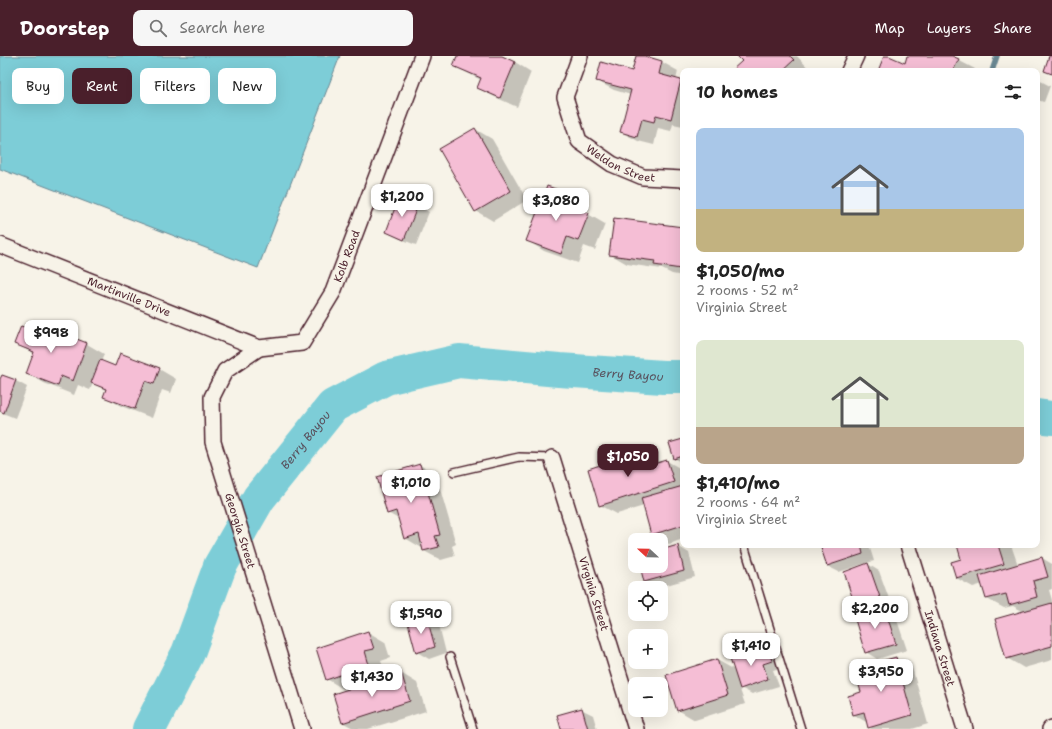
<!DOCTYPE html>
<html lang="en">
<head>
<meta charset="utf-8">
<style>
	:root { --surface:#fff; --page:#f6f6f6; --text:#222; --muted:#767676; --accent:#4a1f2b }
	body { margin:0; font-family:"Shantell Sans",sans-serif; background:var(--page); color:var(--text); height:100vh; display:flex; flex-direction:column; font-size:15px; white-space:nowrap }
	* { box-sizing:border-box; margin:0 }
	p { font-size:13px; color:var(--muted) }
	.icon { flex:none; width:22px; height:22px; fill:none; stroke:currentColor; stroke-width:2; stroke-linecap:round; stroke-linejoin:round }
	.map { position:relative; flex:1; overflow:hidden }
	.sheet { position:absolute; left:680px; top:12px; width:360px; height:480px; display:flex; flex-direction:column; background:var(--surface); border-radius:8px; box-shadow:0 4px 16px #0002 }
	.sheet>* { flex:none }
	.hud { position:absolute; left:12px; top:12px; width:380px; height:36px; display:flex; gap:8px }
	.needle { width:26px; rotate:292deg }
	.fabs { position:absolute; left:628px; top:477px; display:grid; gap:8px }
	.fabs a { display:grid; place-items:center; width:40px; height:40px; border-radius:8px; background:var(--surface); box-shadow:0 4px 16px #0002; font-size:20px }
	.price { position:absolute; translate:-50% -34px; padding:0 9px; border-radius:8px; background:#fff; color:#222; font-size:13px; line-height:26px; filter:drop-shadow(0 1px 2px #0008) }
	.price::after { content:''; position:absolute; left:50%; top:24px; width:12px; height:9px; margin-left:-6px; background:inherit; clip-path:polygon(0 0,100% 0,50% 100%) }
	.price.active { background:var(--accent); color:#fff }
	ul { padding:0; list-style:none }
	li { display:grid; align-content:center; gap:8px; height:212px; padding:0 16px }
	li span { display:grid; place-items:center; height:124px; border-radius:8px; color:#555 }
	li>.icon { margin-inline-start:auto }
	span .icon { width:72px; height:72px; fill:#fffc; stroke-width:1 }
	li b { font-size:17px }
	h2 { display:flex; justify-content:space-between; align-items:center; height:48px; padding:0 16px; font-size:17px }
	.pill { padding:0 14px; border-radius:8px; background:var(--surface); box-shadow:0 4px 16px #0002; font-size:14px; line-height:36px }
	.pill.active { background:var(--accent); color:#fff }
	header { display:flex; align-items:center; gap:24px; box-sizing:border-box; height:56px; padding:0 20px; background:var(--accent); color:#fff }
	header strong { font-size:19px }
	nav { display:flex; gap:22px; margin-inline-start:auto; font-size:14px }
	.search { width:280px; height:36px; background:var(--page); display:flex; align-items:center; gap:10px; box-sizing:border-box; padding:0 14px; border-radius:8px; color:var(--muted); font-size:15px }
	.map>svg:first-child { display:block }
	.water { fill:#7dcdd7; stroke:#698792 }
	.shadow { fill:#0003 }
	.lines { fill:none; stroke-linecap:round; stroke-linejoin:round }
	.stream { stroke:#698792; stroke-width:5.5 }
	.river { stroke:#7dcdd7; stroke-width:34 }
	.building { fill:#f5bed5; stroke:#4a1f2b }
	.lane-casing { stroke:#4a1f2b; stroke-width:10 }
	.street-casing { stroke:#4a1f2b; stroke-width:18 }
	.lane { stroke:#f7f3e8; stroke-width:7 }
	.street { stroke:#f7f3e8; stroke-width:15 }
	.labels { text-anchor:middle; stroke-width:3; stroke-linejoin:round; paint-order:stroke }
	.street-label { font-size:11px; fill:#4a1f2b; stroke:#f7f3e8 }
	.water-label { font-size:12px; font-style:italic; fill:#59535f; stroke:#f7f3e8 }
</style>
</head>
<body>
<header>
<strong>Doorstep</strong>
<div class="search"><svg class="icon" aria-label="search" viewBox="0 0 24 24"><circle cx="10" cy="10" r="6"/><path d="M15 15l6 6"/></svg>Search here</div>
<nav><a>Map</a><a>Layers</a><a>Share</a></nav>
</header>
<div class="map">
<svg width="1052" height="673" viewBox="0 0 1052 673">
	<rect width="100%" height="100%" fill="#f7f3e8"/>
	<filter id="ink" filterUnits="userSpaceOnUse"><feTurbulence type="fractalNoise" baseFrequency=".025" numOctaves="2"/><feDisplacementMap in="SourceGraphic" scale="8" xChannelSelector="R" yChannelSelector="G"/><feConvolveMatrix kernelMatrix="1 2 1 2 8 2 1 2 1" color-interpolation-filters="sRGB"/></filter>
	<g filter="url(#ink)">
		<!-- water -->
		<polygon class="water" points="0,0 340,0 258,212 0,113"/>
		<!-- shadow -->
		<g class="shadow">
			<polygon points="458,0 499,0 515,6 531,16 517,51 495,41 478,32 481,24 454,10"/>
			<polygon points="637,0 662,6 678,15 676,24 683,26 683,70 673,68 671,75 658,72 654,89 638,85 621,76 631,39 614,34 597,25 633,16"/>
			<polygon points="738,0 797,0 810,14 733,15 743,5"/>
			<polygon points="885,0 905,8 909,0 950,0 975,13 974,15 879,15"/>
			<polygon points="1037,23 1050,30 1044,46 1037,44"/>
			<polygon points="475,73 492,83 527,144 493,165 476,155"/>
			<polygon points="566,138 583,147 580,155 588,158 605,168 595,194 584,190 578,207 544,195 528,185"/>
			<polygon points="417,149 429,156 416,189 398,182 387,176"/>
			<polygon points="683,172 683,220 672,218 662,213 627,208 610,198"/>
			<polygon points="44,272 87,288 104,298 101,306 116,311 159,313 176,323 171,337 162,334 152,362 121,350 105,341 107,335 93,327 90,334 78,329 74,339 44,327 27,317 35,298 15,287 41,278"/>
			<polygon points="2,320 16,325 27,331 15,362 0,356 0,326"/>
			<polygon points="683,384 683,407 675,402"/>
			<polygon points="643,396 660,407 667,405 683,414 683,483 669,488 652,478 644,450 617,458 600,449"/>
			<polygon points="420,409 436,419 456,488 452,490 455,500 441,504 424,495 423,491 422,492 405,482 400,464 388,457"/>
			<polygon points="821,489 869,489 874,505 866,507 879,515 892,551 886,553 895,558 907,594 877,603 866,596 866,557 857,552 866,507 839,516 827,510"/>
			<polygon points="958,489 1011,489 1018,509 1042,502 1052,508 1052,533 1049,534 1052,544 1052,604 1024,612 1007,602 1024,556 1013,550 1004,552 987,543 983,528 973,531 956,522 962,504"/>
			<polygon points="678,490 689,497 695,521 656,532 645,525 641,510 661,510 661,495"/>
			<polygon points="427,563 439,569 446,597 429,603 417,596 409,568"/>
			<polygon points="368,576 385,586 390,602 381,605 386,619 343,633 327,623"/>
			<polygon points="767,590 778,597 783,611 773,614 779,630 752,638 739,631 745,648 695,664 678,654 717,604 735,614"/>
			<polygon points="895,602 912,612 928,668 912,673 872,673 869,671 868,667 854,659 862,637"/>
			<polygon points="401,617 417,627 426,655 368,673 355,673 342,666"/>
			<polygon points="581,653 593,659 597,673 562,673"/>
		</g>
		<g class="lines">
			<!-- stream -->
			<polyline class="stream" points="992,15 997,0"/>
			<!-- river -->
			<g class="river">
				<polyline points="1037,360 1052,362"/>
				<path id="s1" d="M149,673L188,597L220,510L259,442L333,350L386,322L459,305L559,314L663,321H683"/>
			</g>
		</g>
		<!-- building -->
		<g class="building">
			<polygon points="457,0 502,0 515,6 500,42 477,32 481,22 453,10"/>
			<polygon points="636,0 645,0 662,5 659,18 681,24 671,63 656,59 654,66 642,63 637,81 620,76 631,34 596,25 601,6 632,15"/>
			<polygon points="737,0 790,0 794,4 782,15 731,15 742,5"/>
			<polygon points="884,0 889,0 905,7 907,0 952,0 959,3 953,15 878,15"/>
			<polygon points="1049,0 1052,0 1052,18 1044,15"/>
			<polygon points="475,72 511,135 475,156 439,93"/>
			<polygon points="547,130 567,137 563,148 589,157 578,185 567,181 561,198 526,185"/>
			<polygon points="399,141 418,149 404,184 386,176"/>
			<polygon points="614,162 683,171 683,202 681,213 654,209 655,205 609,199"/>
			<polygon points="21,270 41,277 43,270 87,287 73,325 61,320 58,330 26,318 34,296 14,288"/>
			<polygon points="120,297 160,312 154,328 145,325 135,353 103,341 106,333 91,327 100,304 115,310"/>
			<polygon points="2,319 16,324 4,357 0,355 0,323"/>
			<polygon points="683,383 683,400 674,403 669,387"/>
			<polygon points="643,395 647,410 667,404 674,426 599,450 588,413"/>
			<polygon points="420,408 440,479 435,480 439,491 423,495 419,478 404,483 396,455 387,458 377,421"/>
			<polygon points="683,430 683,469 651,479 641,442"/>
			<polygon points="678,489 684,515 644,526 640,510 661,510 661,494"/>
			<polygon points="820,489 861,489 863,498 827,510"/>
			<polygon points="957,489 998,489 1004,508 956,522 951,506 961,503"/>
			<polygon points="1042,501 1048,521 1033,525 1037,541 1009,549 1006,538 986,543 979,520"/>
			<polygon points="868,507 881,544 856,553 844,516"/>
			<polygon points="1052,547 1052,590 1006,603 995,563"/>
			<polygon points="884,550 896,588 865,597 854,560"/>
			<polygon points="427,562 435,591 416,597 408,567"/>
			<polygon points="368,575 374,593 365,595 369,609 326,624 316,592"/>
			<polygon points="767,589 772,605 763,608 768,623 740,633 730,602"/>
			<polygon points="896,601 912,659 868,672 864,656 853,659 848,640 861,636 854,613"/>
			<polygon points="717,603 728,639 677,655 666,619"/>
			<polygon points="401,616 410,645 342,667 333,638"/>
			<polygon points="582,652 588,673 561,673 557,659"/>
		</g>
		<g class="lines">
			<!-- lane casing -->
			<g class="lane-casing">
				<g id="lane">
					<polyline points="454,416 519,401 552,402"/>
					<polyline points="744,489 801,673"/>
					<polyline points="450,601 473,673"/>
				</g>
			</g>
			<!-- street casing -->
			<g class="street-casing">
				<g id="street">
					<path id="s2" d="M580,0L565,41L579,85L612,108L643,121L683,123"/>
					<polyline points="849,15 856,0"/>
					<path id="s3" d="M0,189L259,292L302,287L333,236L422,0"/>
					<path id="s4" d="M259,292L225,315L212,341L213,386L302,673"/>
					<path id="s5" d="M552,402L636,673"/>
					<path id="s6" d="M908,489L965,673"/>
					<polyline points="1050,673 1052,672"/>
				</g>
			</g>
			<!-- lane -->
			<use href="#lane" class="lane"/>
			<!-- street -->
			<use href="#street" class="street"/>
		</g>
	</g>
	<g class="labels">
		<!-- street labels -->
		<g class="street-label">
			<text dy="4" stroke="none"><textPath href="#s2" startOffset="138">Weldon Street</textPath></text>
			<text dy="4" stroke="none"><textPath href="#s3" startOffset="420">Kolb Road</textPath></text>
			<text dy="4" stroke="none"><textPath href="#s3" startOffset="139">Martinville Drive</textPath></text>
			<text dy="4" stroke="none"><textPath href="#s4" startOffset="208">Georgia Street</textPath></text>
			<text dy="4" stroke="none"><textPath href="#s5" startOffset="142">Virginia Street</textPath></text>
			<text dy="4" stroke="none"><textPath href="#s6" startOffset="108">Indiana Street</textPath></text>
		</g>
		<!-- water labels -->
		<g class="water-label">
			<text dy="4" stroke="none"><textPath href="#s1" startOffset="679">Berry Bayou</textPath></text>
			<text dy="4" stroke="none"><textPath href="#s1" startOffset="331">Berry Bayou</textPath></text>
		</g>
	</g>
</svg>
<div class="fabs">
<a><svg class="needle" viewBox="-14 -14 28 28"><path d="M0-13l5 13h-10z" fill="#e53935"/><path d="M0 13l5-13h-10z" fill="#767676"/></svg></a>
<a><svg class="icon" aria-label="locate" viewBox="0 0 24 24"><circle cx="12" cy="12" r="6"/><path d="M12 2v4M12 18v4M2 12h4M18 12h4"/></svg></a>
<a>+</a>
<a>−</a>
</div>
<b class="price" style="left:402px;top:162px">$1,200</b>
<b class="price" style="left:556px;top:166px">$3,080</b>
<b class="price" style="left:51px;top:298px">$998</b>
<b class="price active" style="left:628px;top:422px">$1,050</b>
<b class="price" style="left:411px;top:448px">$1,010</b>
<b class="price" style="left:875px;top:574px">$2,200</b>
<b class="price" style="left:421px;top:579px">$1,590</b>
<b class="price" style="left:751px;top:611px">$1,410</b>
<b class="price" style="left:881px;top:637px">$3,950</b>
<b class="price" style="left:372px;top:642px">$1,430</b>
<div class="hud">
<a class="pill">Buy</a>
<a class="pill active">Rent</a>
<a class="pill">Filters</a>
<a class="pill">New</a>
</div>
<section class="sheet">
<h2>10 homes<svg class="icon" aria-label="filters" viewBox="0 0 24 24"><path d="M4 7h16M4 17h16"/><circle cx="9" cy="7" r="2"/><circle cx="15" cy="17" r="2"/></svg></h2>
<ul>
<li><span style="background:linear-gradient(#a9c7e8 65%,#c2b280 0)"><svg class="icon" aria-label="home" viewBox="0 0 24 24"><path d="M3 11l9-7 9 7M6 9v11h12V9"/></svg></span><div><b>$1,050/mo</b><p>2 rooms · 52 m²</p><p>Virginia Street</p></div></li>
<li><span style="background:linear-gradient(#dfe7d0 70%,#b9a48a 0)"><svg class="icon" aria-label="home" viewBox="0 0 24 24"><path d="M3 11l9-7 9 7M6 9v11h12V9"/></svg></span><div><b>$1,410/mo</b><p>2 rooms · 64 m²</p><p>Virginia Street</p></div></li>
</ul>
</section>
</div>
</body>
</html>
